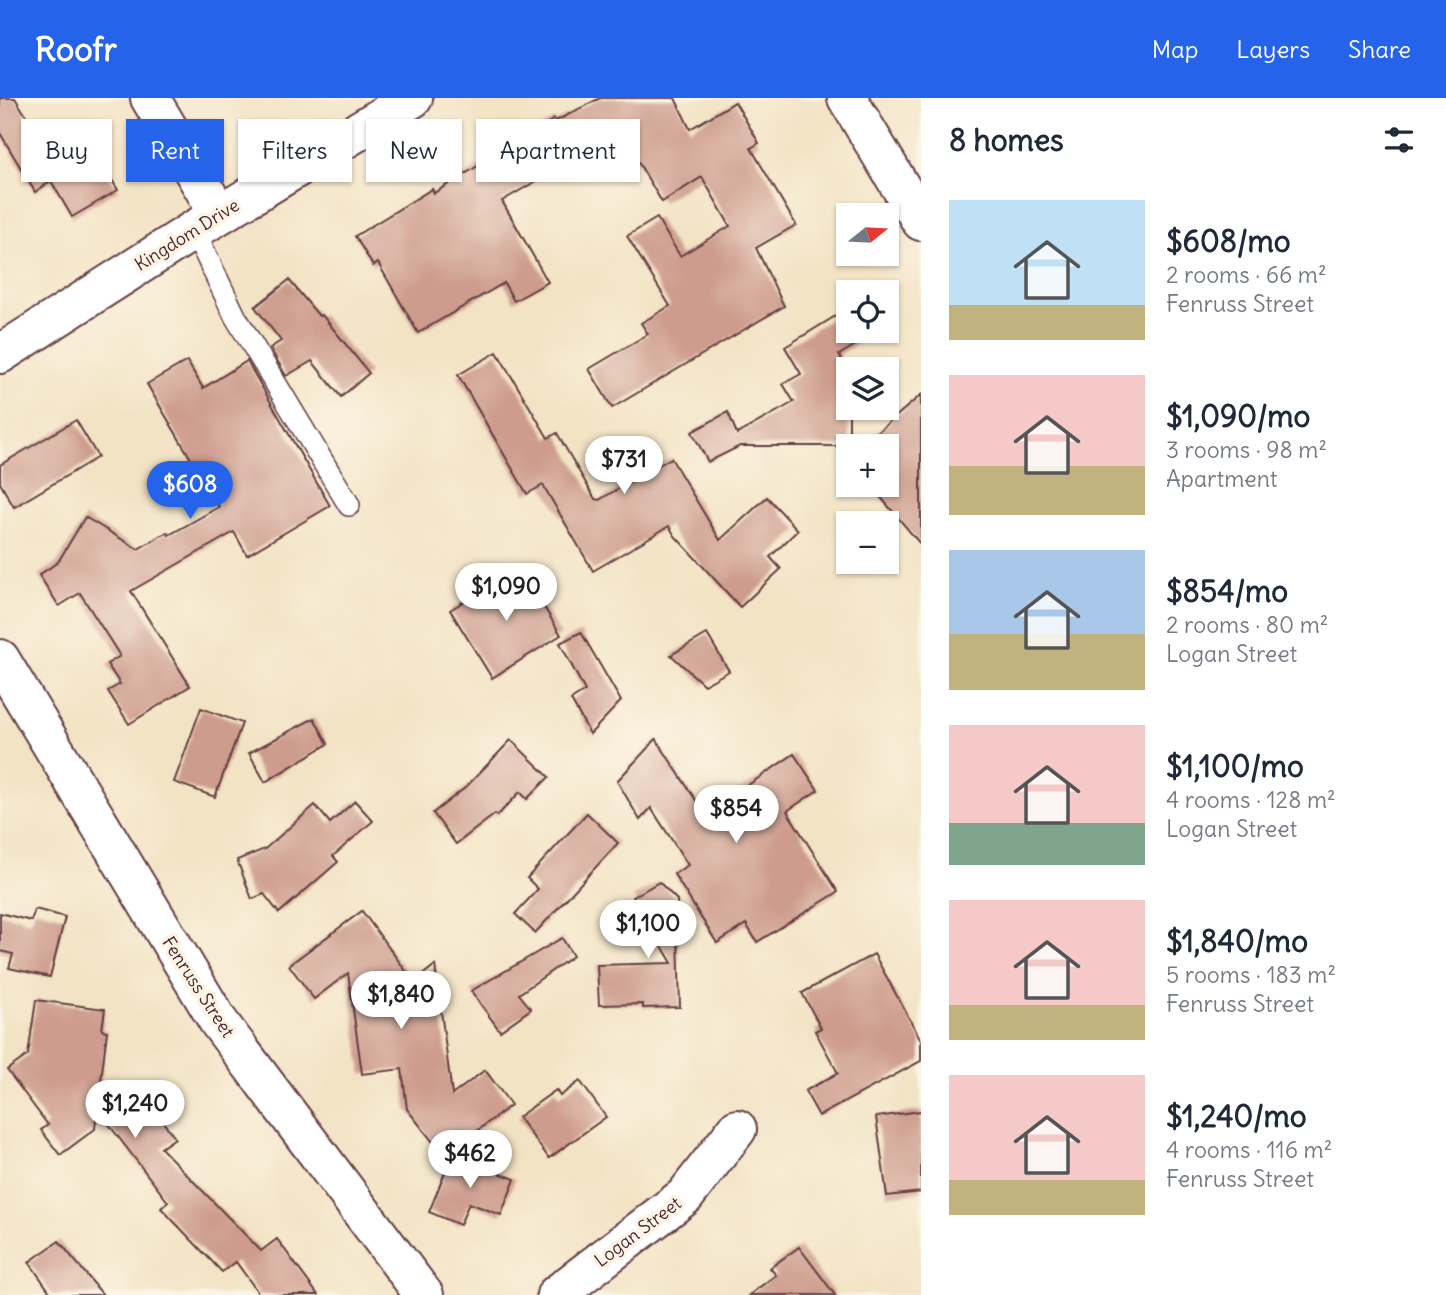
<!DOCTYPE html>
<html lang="en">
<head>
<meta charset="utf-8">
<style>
	:root { --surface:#fff; --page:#f2f2f3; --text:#1f2937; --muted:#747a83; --accent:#2563eb }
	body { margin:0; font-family:Delius,sans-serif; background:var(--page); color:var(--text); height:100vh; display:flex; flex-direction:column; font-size:26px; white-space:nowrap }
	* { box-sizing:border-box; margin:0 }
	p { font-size:23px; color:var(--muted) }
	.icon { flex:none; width:38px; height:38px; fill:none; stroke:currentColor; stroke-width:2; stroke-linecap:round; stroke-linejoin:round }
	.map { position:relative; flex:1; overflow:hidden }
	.drawer { display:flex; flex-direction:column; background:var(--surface); width:525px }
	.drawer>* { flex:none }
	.top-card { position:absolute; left:21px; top:21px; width:665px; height:63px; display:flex; gap:14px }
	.needle { width:46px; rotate:72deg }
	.fabs { position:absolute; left:836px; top:105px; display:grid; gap:14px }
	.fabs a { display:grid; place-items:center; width:63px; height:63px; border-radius:0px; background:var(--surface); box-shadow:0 2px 5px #0004; font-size:35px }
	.price { position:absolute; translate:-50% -60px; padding:0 16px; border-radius:24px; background:#fff; color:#222; font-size:23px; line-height:46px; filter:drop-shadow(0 2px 4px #0008) }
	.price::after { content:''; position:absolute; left:50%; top:42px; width:21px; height:16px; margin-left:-10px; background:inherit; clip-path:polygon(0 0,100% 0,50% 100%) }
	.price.selected { background:var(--accent); color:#fff }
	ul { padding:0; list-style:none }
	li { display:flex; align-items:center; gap:21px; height:175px; padding:0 28px }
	li span { display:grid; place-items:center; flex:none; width:196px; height:140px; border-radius:0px; color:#555 }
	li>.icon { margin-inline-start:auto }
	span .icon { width:84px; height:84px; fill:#fffc; stroke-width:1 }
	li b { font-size:30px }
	h2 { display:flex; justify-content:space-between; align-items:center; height:84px; padding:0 28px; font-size:30px }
	.pill { padding:0 24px; border-radius:0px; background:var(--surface); box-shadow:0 2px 5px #0004; font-size:24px; line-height:63px }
	.pill.selected { background:var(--accent); color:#fff }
	header { display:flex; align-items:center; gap:42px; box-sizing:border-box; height:98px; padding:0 35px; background:var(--accent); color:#fff }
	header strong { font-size:33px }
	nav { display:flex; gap:38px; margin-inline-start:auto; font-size:24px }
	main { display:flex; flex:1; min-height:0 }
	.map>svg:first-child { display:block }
	.building { fill:#cd9c8d }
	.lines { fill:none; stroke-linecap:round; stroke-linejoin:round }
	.lane-casing { stroke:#633c42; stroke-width:24 }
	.street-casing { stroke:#633c42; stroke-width:42 }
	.lane { stroke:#fff; stroke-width:21 }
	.street { stroke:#fff; stroke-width:38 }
	.labels { text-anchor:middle; stroke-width:7; stroke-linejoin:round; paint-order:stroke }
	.street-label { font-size:18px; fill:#4a1f2b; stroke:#fcf5e5 }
</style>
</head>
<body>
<header>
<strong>Roofr</strong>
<nav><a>Map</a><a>Layers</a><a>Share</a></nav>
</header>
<main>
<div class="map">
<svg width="921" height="1197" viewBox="0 0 921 1197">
	<rect width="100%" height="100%" fill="#fcf5e5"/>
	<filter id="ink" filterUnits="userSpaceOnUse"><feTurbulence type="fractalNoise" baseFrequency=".0143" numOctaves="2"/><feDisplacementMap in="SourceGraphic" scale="14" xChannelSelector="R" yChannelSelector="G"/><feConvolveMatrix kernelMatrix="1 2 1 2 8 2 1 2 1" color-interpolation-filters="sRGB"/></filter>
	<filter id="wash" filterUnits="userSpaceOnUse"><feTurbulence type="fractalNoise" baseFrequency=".00686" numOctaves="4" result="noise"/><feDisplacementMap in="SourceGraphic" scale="28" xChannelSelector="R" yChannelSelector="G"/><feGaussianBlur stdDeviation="1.57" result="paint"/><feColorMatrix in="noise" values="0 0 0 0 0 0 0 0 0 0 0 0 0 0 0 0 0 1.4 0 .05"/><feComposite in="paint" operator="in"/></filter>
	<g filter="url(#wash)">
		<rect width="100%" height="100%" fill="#f3e3c5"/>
		<g id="blocks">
			<!-- building -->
			<g class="building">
				<polygon points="0,0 15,0 41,42 66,27 93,72 102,66 118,92 72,119 51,83 35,94 0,35"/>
				<polygon points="600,0 675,0 690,31 735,4 759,45 751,50 796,127 756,150 784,208 612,310 589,271 648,236 641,225 670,208 627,138 657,120 680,158 730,128 702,79 662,104 616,27 567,52 572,62 502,103 548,184 514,203 504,185 418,235 378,165 373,168 355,138 432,91 434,95 554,21 556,23"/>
				<polygon points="289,182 319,218 322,217 369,275 341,299 312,263 286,278 270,250 281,243 255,209"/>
				<polygon points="847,211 849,233 860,233 865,241 839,257 849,273 849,348 740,348 708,364 692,334 728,314 737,336 794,304 783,286 801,276 785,249"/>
				<polygon points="497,254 548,340 557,335 595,401 599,402 671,360 720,442 767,399 798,432 770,459 781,471 740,509 675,438 669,428 593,473 543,387 527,396 458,277"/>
				<polygon points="187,263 203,290 247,263 330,408 247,457 234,434 131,493 190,588 129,626 108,593 120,586 107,566 120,558 80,495 59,508 39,477 58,464 85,419 138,451 167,434 169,437 219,409 147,286"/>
				<polygon points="921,297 921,447 878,396 887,388 887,348 861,348"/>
				<polygon points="76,322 98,359 14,409 0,385 0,367"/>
				<polygon points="522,473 561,537 492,580 450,512 499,482 501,486"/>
				<polygon points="581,534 621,603 590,636 571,602 585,593 560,545"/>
				<polygon points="707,536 729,573 704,587 671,557"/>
				<polygon points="201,610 242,625 215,699 174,684"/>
				<polygon points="314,620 328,646 265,684 249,655"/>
				<polygon points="656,641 705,716 794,656 818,692 787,713 838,794 757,844 746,826 717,845 674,776 688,767 651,710 640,722 617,683"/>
				<polygon points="511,642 549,679 527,701 520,694 497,718 495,716 456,746 433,715 466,689"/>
				<polygon points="355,703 373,723 333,758 338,764 279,815 264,796 252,801 237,762 265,751 315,707 330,725"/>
				<polygon points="587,715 618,745 535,835 515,816 538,791 527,780"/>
				<polygon points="659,784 677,802 680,909 643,910 643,906 599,907 597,867 672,865 633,799"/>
				<polygon points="35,811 65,819 50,879 9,870 13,856 0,853 0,815 31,823"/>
				<polygon points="362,813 414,884 435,867 452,997 485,972 511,1007 444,1058 407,1011 402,971 362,976 348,875 314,901 289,867"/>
				<polygon points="562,840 573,858 519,896 531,911 500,933 471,893"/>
				<polygon points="874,856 921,942 921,963 819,1018 805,993 838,975 815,933 821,930 802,895"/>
				<polygon points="36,902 105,911 102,932 107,933 98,1007 110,996 114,1001 129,989 150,1015 154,1012 175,1040 161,1050 261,1153 277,1141 318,1197 260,1197 236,1164 222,1174 161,1110 168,1104 97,1011 95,1031 60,1057 41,1032 48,1027 7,972 28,957"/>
				<polygon points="580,983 606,1019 549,1060 518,1019 556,992 560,998"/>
				<polygon points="921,1013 921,1094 887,1098 876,1019"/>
				<polygon points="452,1057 515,1081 501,1117 469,1105 460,1127 429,1114"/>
				<polygon points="59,1143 103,1197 52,1197 29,1164"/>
				<polygon points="799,1149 835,1197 749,1197 776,1177 770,1170"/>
			</g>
		</g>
	</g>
	<g filter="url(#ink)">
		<use href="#blocks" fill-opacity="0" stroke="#633c42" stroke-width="2"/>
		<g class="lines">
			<!-- lane casing -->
			<g class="lane-casing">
				<polyline id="lane" points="194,132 235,218 349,407"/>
			</g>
			<!-- street casing -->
			<g class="street-casing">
				<g id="street">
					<polyline points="150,0 219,116"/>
					<polyline points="847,0 921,123"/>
					<polyline points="0,256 194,132 413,0"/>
					<polyline points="0,561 218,923 424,1197"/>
					<polyline points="556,1197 685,1098 737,1031"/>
				</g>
			</g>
			<!-- lane -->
			<use href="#lane" class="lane"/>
			<!-- street -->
			<use href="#street" class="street"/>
		</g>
	</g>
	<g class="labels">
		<!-- street labels -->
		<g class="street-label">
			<text transform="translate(187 137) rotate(-32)" y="6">Kingdom Drive</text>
			<text transform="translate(198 889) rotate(57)" y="6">Fenruss Street</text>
			<text transform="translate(638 1134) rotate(-37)" y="6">Logan Street</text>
		</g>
	</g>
</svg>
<div class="fabs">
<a><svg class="needle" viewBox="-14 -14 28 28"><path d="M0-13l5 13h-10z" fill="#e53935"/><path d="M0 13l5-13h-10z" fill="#747a83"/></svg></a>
<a><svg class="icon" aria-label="locate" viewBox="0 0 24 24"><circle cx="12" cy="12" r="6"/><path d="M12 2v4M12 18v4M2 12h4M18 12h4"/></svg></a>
<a><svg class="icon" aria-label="layers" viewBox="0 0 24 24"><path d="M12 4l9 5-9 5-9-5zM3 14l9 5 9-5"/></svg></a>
<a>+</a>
<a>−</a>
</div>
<b class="price" style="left:624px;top:398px">$731</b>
<b class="price selected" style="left:190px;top:423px">$608</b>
<b class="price" style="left:506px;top:525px">$1,090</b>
<b class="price" style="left:736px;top:747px">$854</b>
<b class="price" style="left:648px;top:862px">$1,100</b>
<b class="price" style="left:401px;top:933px">$1,840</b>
<b class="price" style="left:135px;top:1042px">$1,240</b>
<b class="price" style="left:470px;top:1092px">$462</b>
<div class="top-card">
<a class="pill">Buy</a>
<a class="pill selected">Rent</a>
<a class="pill">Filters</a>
<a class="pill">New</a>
<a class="pill">Apartment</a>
</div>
</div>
<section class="drawer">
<h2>8 homes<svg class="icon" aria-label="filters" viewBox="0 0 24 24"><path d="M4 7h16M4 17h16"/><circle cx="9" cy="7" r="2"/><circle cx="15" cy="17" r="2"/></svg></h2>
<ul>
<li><span style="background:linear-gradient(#bfe0f5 75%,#c2b280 0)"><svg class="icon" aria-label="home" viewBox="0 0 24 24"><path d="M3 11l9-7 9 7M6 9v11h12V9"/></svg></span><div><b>$608/mo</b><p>2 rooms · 66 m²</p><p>Fenruss Street</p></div></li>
<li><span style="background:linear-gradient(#f6c9c9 65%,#c2b280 0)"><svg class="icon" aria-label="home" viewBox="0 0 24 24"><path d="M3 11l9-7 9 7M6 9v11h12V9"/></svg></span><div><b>$1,090/mo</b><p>3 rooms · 98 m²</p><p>Apartment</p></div></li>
<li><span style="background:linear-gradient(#a9c7e8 60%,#c2b280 0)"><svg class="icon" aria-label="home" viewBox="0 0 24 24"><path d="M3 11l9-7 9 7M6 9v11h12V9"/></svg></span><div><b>$854/mo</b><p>2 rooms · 80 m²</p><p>Logan Street</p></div></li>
<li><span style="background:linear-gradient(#f6c9c9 70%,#7fa58c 0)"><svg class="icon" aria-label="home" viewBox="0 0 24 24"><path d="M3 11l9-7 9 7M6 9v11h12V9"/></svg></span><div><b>$1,100/mo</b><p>4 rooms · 128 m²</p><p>Logan Street</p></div></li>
<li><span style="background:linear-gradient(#f6c9c9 75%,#c2b280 0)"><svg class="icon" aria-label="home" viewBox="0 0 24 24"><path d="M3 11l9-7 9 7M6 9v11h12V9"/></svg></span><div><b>$1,840/mo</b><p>5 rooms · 183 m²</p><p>Fenruss Street</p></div></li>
<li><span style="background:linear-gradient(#f6c9c9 75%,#c2b280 0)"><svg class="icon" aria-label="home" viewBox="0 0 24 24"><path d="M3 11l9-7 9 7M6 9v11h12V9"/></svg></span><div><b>$1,240/mo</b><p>4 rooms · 116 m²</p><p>Fenruss Street</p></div></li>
</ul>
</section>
</main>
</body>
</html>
